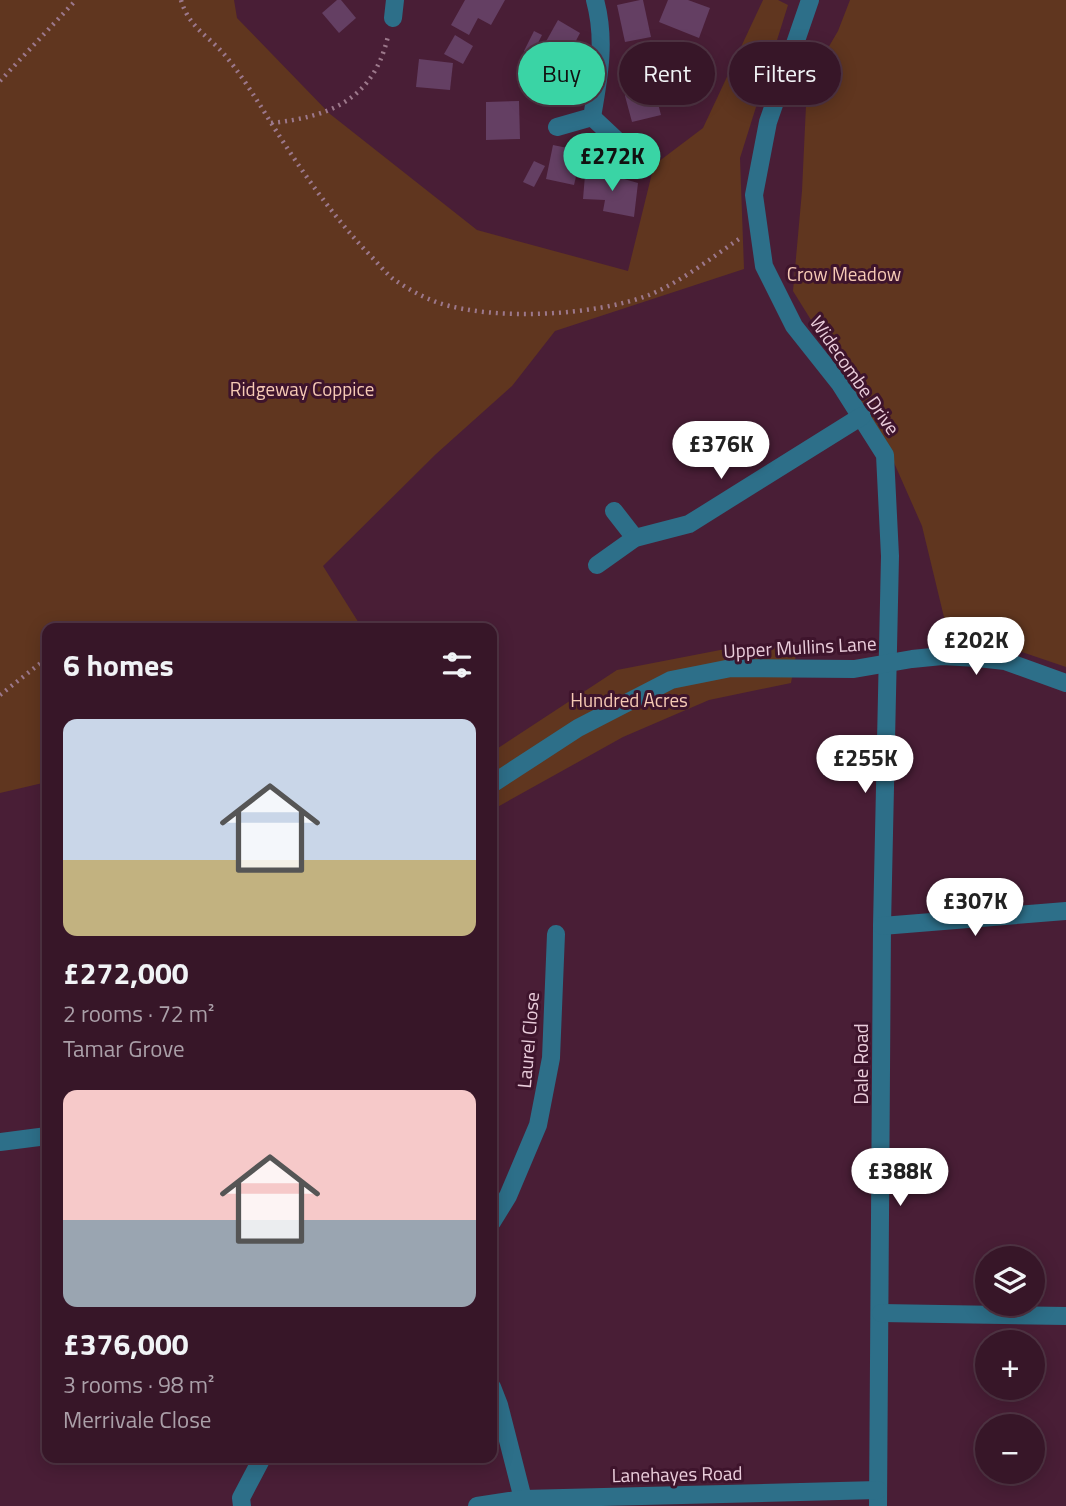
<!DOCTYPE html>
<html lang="en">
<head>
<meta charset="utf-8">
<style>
	:root { --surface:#371628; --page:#422334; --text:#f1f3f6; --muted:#aa9fa8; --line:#513545; --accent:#3ad4a5 }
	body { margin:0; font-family:"Titillium Web",sans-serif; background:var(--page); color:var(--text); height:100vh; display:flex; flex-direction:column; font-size:26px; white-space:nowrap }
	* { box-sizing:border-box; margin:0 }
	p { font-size:23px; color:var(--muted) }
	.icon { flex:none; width:38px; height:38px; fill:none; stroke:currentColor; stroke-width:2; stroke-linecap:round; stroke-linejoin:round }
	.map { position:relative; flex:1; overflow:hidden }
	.drawer { position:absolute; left:42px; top:623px; width:455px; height:840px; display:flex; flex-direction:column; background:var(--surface); border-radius:14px; box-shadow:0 4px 18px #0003,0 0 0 2px var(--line) }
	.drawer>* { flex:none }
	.banner { position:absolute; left:518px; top:42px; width:443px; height:63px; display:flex; gap:14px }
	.fabs { position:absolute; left:975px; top:1246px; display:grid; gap:14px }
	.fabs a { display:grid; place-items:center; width:70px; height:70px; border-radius:50%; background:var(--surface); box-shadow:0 4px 18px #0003,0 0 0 2px var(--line); font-size:35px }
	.price { position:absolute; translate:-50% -60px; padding:0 16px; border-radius:24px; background:#fff; color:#222; font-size:23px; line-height:46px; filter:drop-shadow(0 2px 4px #0008) }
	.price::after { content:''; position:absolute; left:50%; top:42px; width:21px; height:16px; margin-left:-10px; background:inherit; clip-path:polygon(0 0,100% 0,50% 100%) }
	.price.on { background:var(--accent); color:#111 }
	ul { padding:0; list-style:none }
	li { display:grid; align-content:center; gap:14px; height:371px; padding:0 21px }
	li span { display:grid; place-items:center; height:217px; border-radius:14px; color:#555 }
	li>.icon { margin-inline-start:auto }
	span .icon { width:126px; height:126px; fill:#fffc; stroke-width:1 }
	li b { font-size:30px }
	h2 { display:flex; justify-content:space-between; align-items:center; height:84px; padding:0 21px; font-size:30px }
	.tag { padding:0 24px; border-radius:32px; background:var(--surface); box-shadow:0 4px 18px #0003,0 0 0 2px var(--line); font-size:24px; line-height:63px }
	.tag.on { background:var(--accent); color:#111 }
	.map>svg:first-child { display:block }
	.green { fill:#60361f }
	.building { fill:#643f63 }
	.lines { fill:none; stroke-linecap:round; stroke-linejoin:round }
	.path { stroke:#9c788b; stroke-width:4.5; stroke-dasharray:2 5; stroke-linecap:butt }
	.minor { stroke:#2d6f89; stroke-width:18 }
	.labels { text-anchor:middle; stroke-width:6; stroke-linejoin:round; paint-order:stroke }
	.park-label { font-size:19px; fill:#f6cab5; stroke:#3e142c }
	.street-label { font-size:19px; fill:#eacddb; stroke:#3e142c }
</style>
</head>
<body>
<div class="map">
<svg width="1066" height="1506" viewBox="0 0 1066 1506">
	<rect width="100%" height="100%" fill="#491e36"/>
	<!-- green -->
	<g class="green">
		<polygon points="0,0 234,0 237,18 330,114 477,230 628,271 654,165 703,128 763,0 778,0 788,5 740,158 744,269 555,331 512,386 436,454 323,566 362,628 47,628 47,782 0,793"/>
		<polygon points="850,0 1066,0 1066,667 1016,650 950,642 922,526 880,431 793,291 802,191 807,84 838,31"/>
		<polygon points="746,645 797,649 791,683 709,700 623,737 492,810 492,752 617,670"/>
	</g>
	<!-- building -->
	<g class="building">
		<polygon points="337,0 341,0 356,18 339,33 322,13"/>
		<polygon points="465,0 505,0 491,25 478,18 469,35 451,25"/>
		<polygon points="640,0 643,0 651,37 625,42 617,5"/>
		<polygon points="668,0 688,0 710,8 699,38 659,22"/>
		<polygon points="558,20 580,33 567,58 544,45"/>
		<polygon points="534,31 542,35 532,55 524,51"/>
		<polygon points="455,35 473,46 463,64 444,54"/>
		<polygon points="419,59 453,63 450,90 416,87"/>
		<polygon points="655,68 655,92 661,115 632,122 625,96 626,69"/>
		<polygon points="519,101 520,139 486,140 486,102"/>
		<polygon points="553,145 582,151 574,185 546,179"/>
		<polygon points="534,161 545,166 534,187 523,182"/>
		<polygon points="585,175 610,175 638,183 634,217 603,211 605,200 583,199"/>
	</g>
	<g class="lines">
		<!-- path -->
		<g class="path">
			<path d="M181,0C189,27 206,34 223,53C237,69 249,88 260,105C292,157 325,207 366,251C375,260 383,270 392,278C406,288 422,297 439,303C495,321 594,316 649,295C681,282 711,258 739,239"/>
			<polyline points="0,81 76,0"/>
			<path d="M271,123C330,117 374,99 388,36"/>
			<polyline points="0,695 47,658"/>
		</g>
		<!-- minor -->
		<g class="minor">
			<polyline points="810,0 768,122 754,195 764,266 794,326 840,384 885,455 890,556 882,926 878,1506"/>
			<polyline points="393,18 395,0"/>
			<polyline points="592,117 624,147"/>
			<path d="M557,127L592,117C599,77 606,40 595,0"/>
			<polyline points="614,511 635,538"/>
			<polyline points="597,565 635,538 689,524 862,416"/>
			<polyline points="492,784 578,728 671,680 731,668 854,669 912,659 942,656 978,658 1005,661 1066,683"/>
			<polyline points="882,926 1066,911"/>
			<polyline points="0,1142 47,1136"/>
			<polyline points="492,1222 508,1196 538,1125 551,1058 556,934"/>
			<polyline points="881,1313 1066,1316"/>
			<polyline points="492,1387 499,1405 523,1499"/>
			<polyline points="242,1506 241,1498 262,1458"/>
			<polyline points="477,1506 523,1499 878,1490"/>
		</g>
	</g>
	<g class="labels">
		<!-- park labels -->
		<g class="park-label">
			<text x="844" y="281">Crow Meadow</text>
			<text x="302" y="396">Ridgeway Coppice</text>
			<text x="629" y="707">Hundred Acres</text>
		</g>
		<!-- street labels -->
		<g class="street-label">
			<text transform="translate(855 375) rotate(55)" y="7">Widecombe Drive</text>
			<text transform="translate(800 647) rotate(-3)" y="7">Upper Mullins Lane</text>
			<text transform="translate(528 1040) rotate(-85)" y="7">Laurel Close</text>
			<text transform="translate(861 1064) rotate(-90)" y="7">Dale Road</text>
			<text transform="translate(677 1474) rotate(-1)" y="7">Lanehayes Road</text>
		</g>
	</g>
</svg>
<div class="fabs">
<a><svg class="icon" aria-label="layers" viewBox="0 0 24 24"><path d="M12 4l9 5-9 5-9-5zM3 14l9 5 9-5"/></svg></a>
<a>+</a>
<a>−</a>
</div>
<b class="price on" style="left:612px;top:193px">£272K</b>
<b class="price" style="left:721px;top:481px">£376K</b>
<b class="price" style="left:976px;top:677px">£202K</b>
<b class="price" style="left:865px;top:795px">£255K</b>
<b class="price" style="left:975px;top:938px">£307K</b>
<b class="price" style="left:900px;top:1208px">£388K</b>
<div class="banner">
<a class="tag on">Buy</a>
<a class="tag">Rent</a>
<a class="tag">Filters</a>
</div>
<section class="drawer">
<h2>6 homes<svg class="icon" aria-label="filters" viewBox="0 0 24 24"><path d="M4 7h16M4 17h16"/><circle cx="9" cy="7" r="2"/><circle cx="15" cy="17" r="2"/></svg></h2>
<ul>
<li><span style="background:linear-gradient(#c9d6e8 65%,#c2b280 0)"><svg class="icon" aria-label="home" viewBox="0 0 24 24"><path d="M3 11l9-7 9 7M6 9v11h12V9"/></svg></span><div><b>£272,000</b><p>2 rooms · 72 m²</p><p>Tamar Grove</p></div></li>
<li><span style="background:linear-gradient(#f6c9c9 60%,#9aa5b1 0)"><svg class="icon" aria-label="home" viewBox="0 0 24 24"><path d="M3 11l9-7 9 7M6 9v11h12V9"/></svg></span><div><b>£376,000</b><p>3 rooms · 98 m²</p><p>Merrivale Close</p></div></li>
</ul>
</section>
</div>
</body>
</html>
